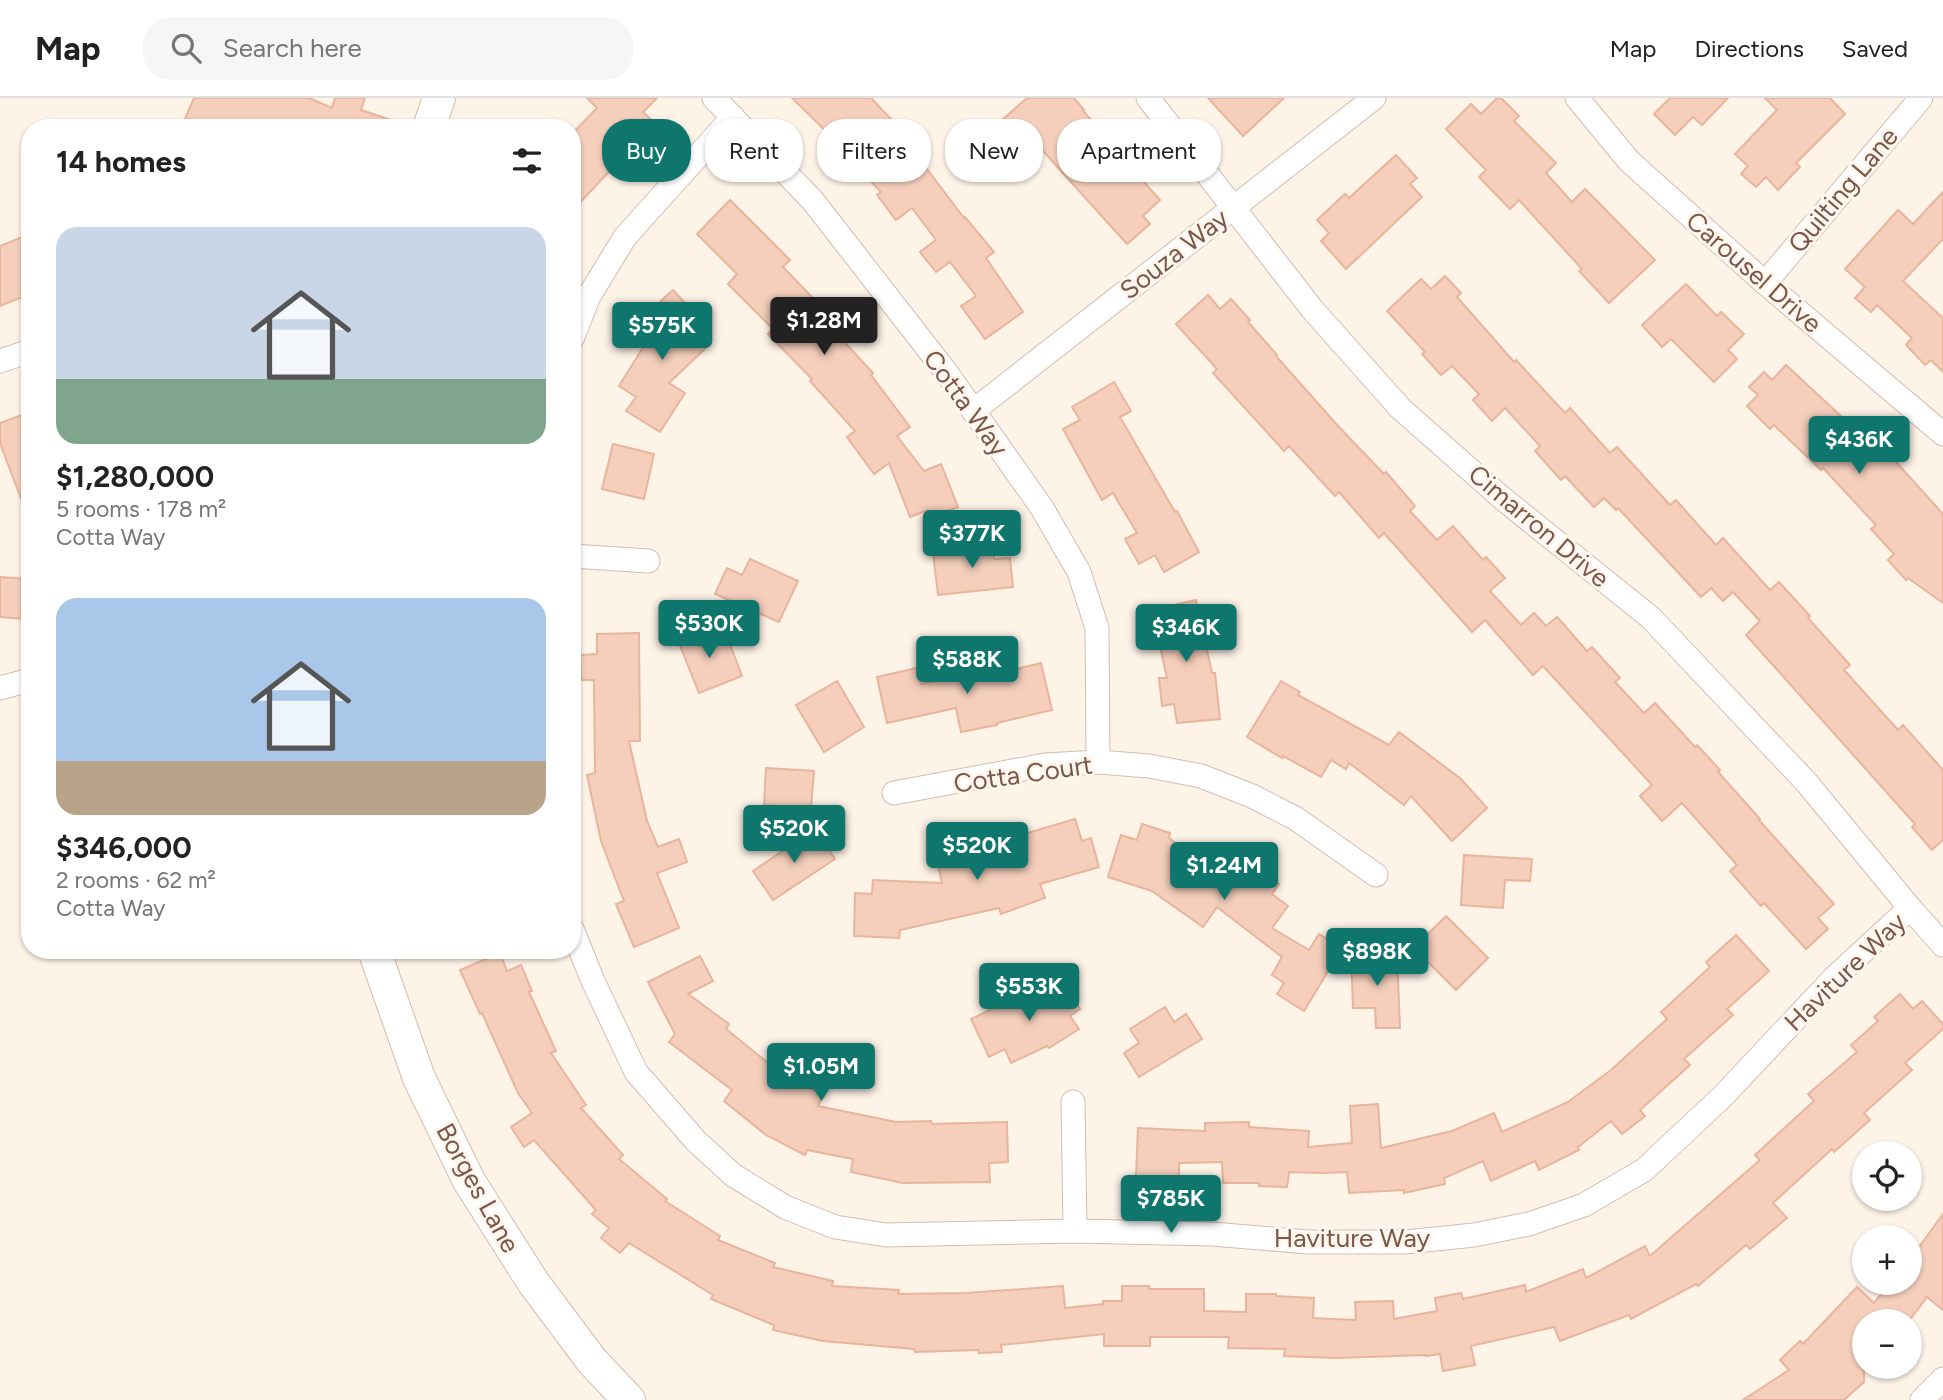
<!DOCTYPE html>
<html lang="en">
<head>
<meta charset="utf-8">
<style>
	:root { --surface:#fff; --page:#f6f6f6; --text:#222; --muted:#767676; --line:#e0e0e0; --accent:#0f766e }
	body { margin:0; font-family:Figtree,sans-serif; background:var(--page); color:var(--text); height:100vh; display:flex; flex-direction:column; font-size:26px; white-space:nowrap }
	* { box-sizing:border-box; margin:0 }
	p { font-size:23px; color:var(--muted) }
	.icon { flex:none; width:38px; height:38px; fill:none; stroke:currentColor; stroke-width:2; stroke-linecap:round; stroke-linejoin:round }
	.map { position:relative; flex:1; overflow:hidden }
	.side { position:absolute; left:21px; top:21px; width:560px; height:840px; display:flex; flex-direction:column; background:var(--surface); border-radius:28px; box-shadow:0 2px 5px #0004 }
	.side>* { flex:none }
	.banner { position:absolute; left:602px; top:21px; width:665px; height:63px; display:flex; gap:14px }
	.fabs { position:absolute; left:1852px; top:1043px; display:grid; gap:14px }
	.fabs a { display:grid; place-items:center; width:70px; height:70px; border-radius:50%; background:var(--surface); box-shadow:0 2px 5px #0004; font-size:35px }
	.price { position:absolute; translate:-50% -60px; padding:0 16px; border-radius:7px; background:var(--accent); color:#fff; font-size:23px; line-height:46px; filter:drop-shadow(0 2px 4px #0008) }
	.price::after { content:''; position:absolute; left:50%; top:42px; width:21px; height:16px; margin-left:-10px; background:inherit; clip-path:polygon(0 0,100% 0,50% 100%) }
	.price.active { background:#222; color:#fff }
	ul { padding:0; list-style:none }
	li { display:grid; align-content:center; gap:14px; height:371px; padding:0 35px }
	li span { display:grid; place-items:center; height:217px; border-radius:21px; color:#555 }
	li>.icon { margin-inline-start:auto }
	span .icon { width:126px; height:126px; fill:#fffc; stroke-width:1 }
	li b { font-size:30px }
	h2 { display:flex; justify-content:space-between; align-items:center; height:84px; padding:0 35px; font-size:30px }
	.chip { padding:0 24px; border-radius:28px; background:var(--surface); box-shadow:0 2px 5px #0004; font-size:24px; line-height:63px }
	.chip.active { background:var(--accent); color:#fff }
	header { display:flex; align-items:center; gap:42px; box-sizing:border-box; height:98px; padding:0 35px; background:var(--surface); border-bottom:2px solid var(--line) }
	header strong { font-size:33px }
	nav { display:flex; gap:38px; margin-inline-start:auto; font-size:24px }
	.search { width:490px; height:63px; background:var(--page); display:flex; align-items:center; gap:18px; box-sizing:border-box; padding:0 24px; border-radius:28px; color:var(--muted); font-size:26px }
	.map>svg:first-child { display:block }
	.building { fill:#f5cfbc; stroke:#e9b49b; stroke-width:2 }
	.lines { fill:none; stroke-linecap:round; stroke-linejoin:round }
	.street-casing { stroke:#d4bcae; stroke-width:25 }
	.secondary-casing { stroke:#d7bcab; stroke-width:34 }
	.street { stroke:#fff; stroke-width:23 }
	.secondary { stroke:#fff; stroke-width:32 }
	.labels { text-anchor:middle; stroke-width:6; stroke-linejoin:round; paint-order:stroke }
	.street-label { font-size:26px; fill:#7a5749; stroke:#fff7ee }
</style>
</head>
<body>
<header>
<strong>Map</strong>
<div class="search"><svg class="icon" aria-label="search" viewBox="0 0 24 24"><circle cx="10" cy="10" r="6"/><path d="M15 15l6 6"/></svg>Search here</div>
<nav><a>Map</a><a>Directions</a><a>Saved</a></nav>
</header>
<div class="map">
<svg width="1943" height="1302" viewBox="0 0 1943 1302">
	<rect width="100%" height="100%" fill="#fef3e7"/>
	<!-- building -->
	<g class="building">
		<polygon points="194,0 309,0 332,10 335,0 365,0 361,12 403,26 402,30 205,30 185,21"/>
		<polygon points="587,0 657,0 643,14 655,25 572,113 572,36 597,10"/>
		<polygon points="792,0 871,0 908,39 905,42 964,120 965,119 994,154 986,160 1023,214 985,241 961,208 976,198 950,164 936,174 920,154 936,142 912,110 896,122 877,97 881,94 834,44 835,42"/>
		<polygon points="1027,0 1074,0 1084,12 1083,13 1127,61 1125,63 1160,102 1143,118 1150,126 1127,146 1034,43 1028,49 1003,21"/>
		<polygon points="1208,0 1284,0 1243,38"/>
		<polygon points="1497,0 1501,0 1519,18 1514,23 1556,65 1546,75 1572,104 1585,91 1655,162 1609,205 1579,173 1582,171 1519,102 1510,111 1479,79 1486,72 1446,31 1471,6 1481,16"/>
		<polygon points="1670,0 1728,0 1702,27 1693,19 1675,37 1654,16"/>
		<polygon points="1765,0 1830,0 1845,16 1796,65 1800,69 1778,92 1766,79 1756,89 1741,76 1748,68 1735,56 1777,12"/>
		<polygon points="1396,57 1417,80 1410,86 1422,99 1346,171 1321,143 1329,135 1317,122 1345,96 1349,100"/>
		<polygon points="1943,94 1943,141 1903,183 1943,220 1943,274 1931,262 1925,267 1906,247 1912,240 1877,207 1871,214 1855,200 1865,189 1845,171 1898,112 1913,126"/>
		<polygon points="730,102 790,162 783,169 829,217 824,222 873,275 871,277 910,329 897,338 924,373 941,366 958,409 929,420 928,412 910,419 889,365 874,376 847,339 855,333 810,283 812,281 768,236 773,231 728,186 737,176 697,136"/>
		<polygon points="30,136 30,196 0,208 0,148"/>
		<polygon points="1445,178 1461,195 1457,199 1514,264 1516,262 1565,315 1570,310 1610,355 1617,349 1670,407 1676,402 1716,447 1723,440 1770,492 1779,484 1810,518 1808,520 1850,567 1844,572 1898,632 1903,627 1943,672 1943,742 1932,752 1912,729 1915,726 1746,537 1760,523 1733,494 1723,503 1711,490 1701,499 1618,410 1616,412 1604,400 1594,409 1565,378 1561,382 1535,353 1540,348 1505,310 1492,323 1473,302 1479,296 1452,268 1441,277 1422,256 1425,254 1387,213 1421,181 1431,191"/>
		<polygon points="1686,186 1717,218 1721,214 1744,236 1728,252 1737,261 1714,284 1671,241 1662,249 1642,227"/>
		<polygon points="673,192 695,216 686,223 709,247 669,285 685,295 660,334 626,313 636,299 619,288 652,235 640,222"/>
		<polygon points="1208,197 1220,211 1231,201 1250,222 1248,224 1277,257 1276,258 1338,328 1384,376 1386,374 1415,408 1410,413 1437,442 1453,428 1483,462 1486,459 1505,480 1490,493 1521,527 1534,515 1546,528 1557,519 1587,553 1592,549 1620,580 1615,584 1644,615 1655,605 1695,649 1697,647 1720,672 1718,674 1760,721 1759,722 1834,806 1818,820 1828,831 1806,851 1764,805 1761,808 1730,773 1737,767 1682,705 1662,723 1640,698 1652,687 1543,568 1533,577 1485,522 1472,534 1384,435 1379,440 1339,394 1335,398 1289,348 1284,353 1213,275 1217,271 1176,226"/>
		<polygon points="1786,267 1858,334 1882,361 1888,355 1943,416 1943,505 1908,480 1906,482 1888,462 1894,456 1871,431 1876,427 1823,370 1821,372 1774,327 1770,331 1747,308 1758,297 1749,289 1764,274 1772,282"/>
		<polygon points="1114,284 1131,313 1120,319 1175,414 1177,413 1199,454 1164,474 1155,457 1139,466 1125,441 1137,435 1113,395 1102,402 1063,331 1080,322 1072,309"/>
		<polygon points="30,314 30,419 28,419 0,345 0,325"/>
		<polygon points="613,346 654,356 644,401 602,391"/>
		<polygon points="992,443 994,461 1010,460 1013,489 938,497 933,455 970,451 969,445"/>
		<polygon points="750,461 798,483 779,524 715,496 727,470 742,477"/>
		<polygon points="0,479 27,481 24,521 0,519"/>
		<polygon points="1196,502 1212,575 1215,575 1220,621 1177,625 1174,606 1162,608 1159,580 1167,580 1152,512"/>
		<polygon points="704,530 711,548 728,541 742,578 699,595 677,540"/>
		<polygon points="639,535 640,643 629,643 647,723 658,749 679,741 687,764 657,775 679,830 634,849 616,806 624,803 601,743 587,677 595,675 594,582 581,582 580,557 597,556 597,536"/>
		<polygon points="1041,565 1052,612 997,625 997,627 961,634 956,610 887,625 877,579 917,570 921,586 987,573 988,578"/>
		<polygon points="837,583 864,629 824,654 796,607"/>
		<polygon points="1281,583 1300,594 1298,597 1389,647 1399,634 1461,681 1487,710 1452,743 1411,698 1404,707 1349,665 1346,671 1331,662 1321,679 1283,658 1282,660 1247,639"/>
		<polygon points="766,670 814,673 811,710 764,707"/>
		<polygon points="1075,721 1082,743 1091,740 1099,769 1040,786 1045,800 1001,816 999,810 900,832 899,840 854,838 855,795 872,796 873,782 942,785 937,763 1000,749 996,740 1019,732 1021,737"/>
		<polygon points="1142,726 1170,735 1169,740 1203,765 1216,747 1255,775 1259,770 1279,786 1272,796 1288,808 1272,830 1309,852 1319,836 1342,850 1304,913 1277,896 1284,885 1272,877 1282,859 1217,809 1203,829 1152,793 1108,779 1121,737 1137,742"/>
		<polygon points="815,731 835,761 773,802 753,773"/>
		<polygon points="1464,757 1532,761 1530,783 1505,782 1503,810 1461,807"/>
		<polygon points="1446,818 1488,860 1456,892 1414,850"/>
		<polygon points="1736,837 1769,873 1727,911 1733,917 1684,961 1690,967 1640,1012 1645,1018 1622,1036 1611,1023 1578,1049 1579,1052 1539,1072 1535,1063 1491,1083 1483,1063 1444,1080 1445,1086 1404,1095 1404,1092 1349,1095 1347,1074 1321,1075 1289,1074 1287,1089 1259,1088 1259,1085 1223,1085 1222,1064 1179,1065 1179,1081 1136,1079 1138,1030 1205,1033 1205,1025 1249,1024 1249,1029 1309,1033 1308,1049 1352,1045 1350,1008 1378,1006 1381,1050 1452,1033 1494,1015 1502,1034 1568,1004 1611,972 1667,921 1661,914 1710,869 1706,864"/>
		<polygon points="500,855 507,873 521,867 532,893 529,894 556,953 551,955 586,1007 581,1010 623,1057 619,1061 667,1101 665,1103 720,1138 718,1142 775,1165 773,1169 833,1183 832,1188 899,1192 898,1196 966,1195 1063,1188 1065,1210 1103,1206 1103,1203 1122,1203 1122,1188 1149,1188 1149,1191 1204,1191 1204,1213 1246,1214 1246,1196 1276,1196 1276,1198 1314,1200 1313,1220 1356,1222 1355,1204 1393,1203 1394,1221 1437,1213 1435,1200 1461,1195 1463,1201 1525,1187 1526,1194 1583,1171 1586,1180 1645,1148 1650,1158 1760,1062 1755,1057 1814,1003 1808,996 1857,954 1851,947 1878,923 1874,919 1900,896 1913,911 1922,903 1943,926 1943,931 1905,965 1912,972 1864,1015 1870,1022 1834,1054 1832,1051 1773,1105 1787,1120 1750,1151 1746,1147 1698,1188 1696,1186 1631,1221 1629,1217 1560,1243 1554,1229 1471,1248 1475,1267 1443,1273 1440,1256 1426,1258 1426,1257 1336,1260 1284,1258 1285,1251 1228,1250 1229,1239 1150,1239 1150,1248 1104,1248 1104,1236 1001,1247 1002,1254 979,1255 978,1252 915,1254 914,1251 823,1243 773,1232 774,1227 711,1201 713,1197 629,1145 620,1155 601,1140 609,1130 592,1116 596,1112 534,1042 524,1049 511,1029 532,1015 518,995 482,915 480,916 460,872"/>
		<polygon points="1397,856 1400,930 1376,930 1375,910 1353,910 1351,858"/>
		<polygon points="700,858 713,883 688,896 729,926 726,931 783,977 824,997 818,1008 896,1024 931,1023 932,1026 1007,1024 1008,1064 989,1065 990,1084 903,1085 851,1074 853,1061 807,1052 805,1057 766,1037 724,1003 732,992 669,944 675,936 648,884"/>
		<polygon points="1059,879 1080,911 1070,918 1079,931 1049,950 1047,948 1011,965 1005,951 989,959 971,921 1013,901 1016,907"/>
		<polygon points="1165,909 1174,924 1186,916 1202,941 1139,979 1124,955 1139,945 1130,931"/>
		<polygon points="1943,1116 1943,1212 1927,1199 1909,1223 1864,1223 1864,1284 1844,1302 1743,1302 1789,1272 1780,1262 1800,1243 1803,1246 1857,1189 1874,1205 1890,1185 1909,1185 1909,1163"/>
	</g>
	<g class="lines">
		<!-- street casing -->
		<g class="street-casing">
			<g id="street">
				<polyline points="714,0 813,103 946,274 1042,410 1079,474 1097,530 1098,664"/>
				<polyline points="1148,0 1312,211 1400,310 1502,400 1651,520 1807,685 1910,810 1943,847"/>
				<polyline points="1577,0 1629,63 1765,185 1943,336"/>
				<polyline points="1765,185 1921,0"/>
				<polyline points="572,241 589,198 625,139 733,19"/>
				<polyline points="0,263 30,253"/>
				<polyline points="973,313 1374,0"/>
				<polyline points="572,458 648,463"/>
				<polyline points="0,590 30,582"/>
				<polyline points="894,695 1045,667 1098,664 1149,668 1201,678 1252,698 1295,720 1376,777"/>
				<polyline points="572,831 593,883 636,974 696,1043 733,1077 785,1109 835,1129 886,1137 1075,1133 1212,1136 1308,1144 1406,1144 1474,1137 1529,1126 1584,1107 1644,1072 1723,998 1834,880 1910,810"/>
				<polyline points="1073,1004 1075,1133"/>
				<polyline points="1922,1302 1943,1281"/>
			</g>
		</g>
		<!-- secondary casing -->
		<g class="secondary-casing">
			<g id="secondary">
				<polyline points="429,30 439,0"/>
				<polyline points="374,852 419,980 469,1083 533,1184 592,1263 629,1302"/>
			</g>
		</g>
		<!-- street -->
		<use href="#street" class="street"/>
		<!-- secondary -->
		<use href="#secondary" class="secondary"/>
	</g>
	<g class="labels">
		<!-- street labels -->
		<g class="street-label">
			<text transform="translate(1843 92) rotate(-50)" y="9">Quilting Lane</text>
			<text transform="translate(1174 156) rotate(-38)" y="9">Souza Way</text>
			<text transform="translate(1754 174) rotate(41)" y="9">Carousel Drive</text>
			<text transform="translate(966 305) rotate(54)" y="9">Cotta Way</text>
			<text transform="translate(1539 428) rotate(40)" y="9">Cimarron Drive</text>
			<text transform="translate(1023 676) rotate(-8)" y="9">Cotta Court</text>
			<text transform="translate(1845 874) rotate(-44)" y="9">Haviture Way</text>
			<text transform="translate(478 1090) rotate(61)" y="9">Borges Lane</text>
			<text x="1352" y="1149">Haviture Way</text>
		</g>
	</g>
</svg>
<div class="fabs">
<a><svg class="icon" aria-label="locate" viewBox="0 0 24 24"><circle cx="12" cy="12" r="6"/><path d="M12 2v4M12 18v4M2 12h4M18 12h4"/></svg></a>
<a>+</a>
<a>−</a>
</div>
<b class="price active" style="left:824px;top:259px">$1.28M</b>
<b class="price" style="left:662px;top:264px">$575K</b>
<b class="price" style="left:1859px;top:378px">$436K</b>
<b class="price" style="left:972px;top:472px">$377K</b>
<b class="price" style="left:709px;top:562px">$530K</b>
<b class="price" style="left:1186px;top:566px">$346K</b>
<b class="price" style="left:967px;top:598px">$588K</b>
<b class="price" style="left:794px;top:767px">$520K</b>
<b class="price" style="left:977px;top:784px">$520K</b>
<b class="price" style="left:1224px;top:804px">$1.24M</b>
<b class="price" style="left:1377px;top:890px">$898K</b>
<b class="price" style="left:1029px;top:925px">$553K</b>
<b class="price" style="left:821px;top:1005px">$1.05M</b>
<b class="price" style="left:1171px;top:1137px">$785K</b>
<div class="banner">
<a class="chip active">Buy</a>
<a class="chip">Rent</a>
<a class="chip">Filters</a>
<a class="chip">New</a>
<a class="chip">Apartment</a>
</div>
<section class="side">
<h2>14 homes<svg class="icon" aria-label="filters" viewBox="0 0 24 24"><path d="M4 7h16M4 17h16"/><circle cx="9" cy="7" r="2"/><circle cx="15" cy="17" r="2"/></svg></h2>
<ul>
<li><span style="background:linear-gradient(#c9d6e8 70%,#7fa58c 0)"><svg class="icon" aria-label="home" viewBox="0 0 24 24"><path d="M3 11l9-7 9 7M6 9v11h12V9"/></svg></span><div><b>$1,280,000</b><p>5 rooms · 178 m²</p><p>Cotta Way</p></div></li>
<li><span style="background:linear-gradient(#a9c7e8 75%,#b9a48a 0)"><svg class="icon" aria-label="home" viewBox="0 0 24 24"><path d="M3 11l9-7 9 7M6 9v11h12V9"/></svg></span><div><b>$346,000</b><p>2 rooms · 62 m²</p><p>Cotta Way</p></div></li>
</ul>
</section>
</div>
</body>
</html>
